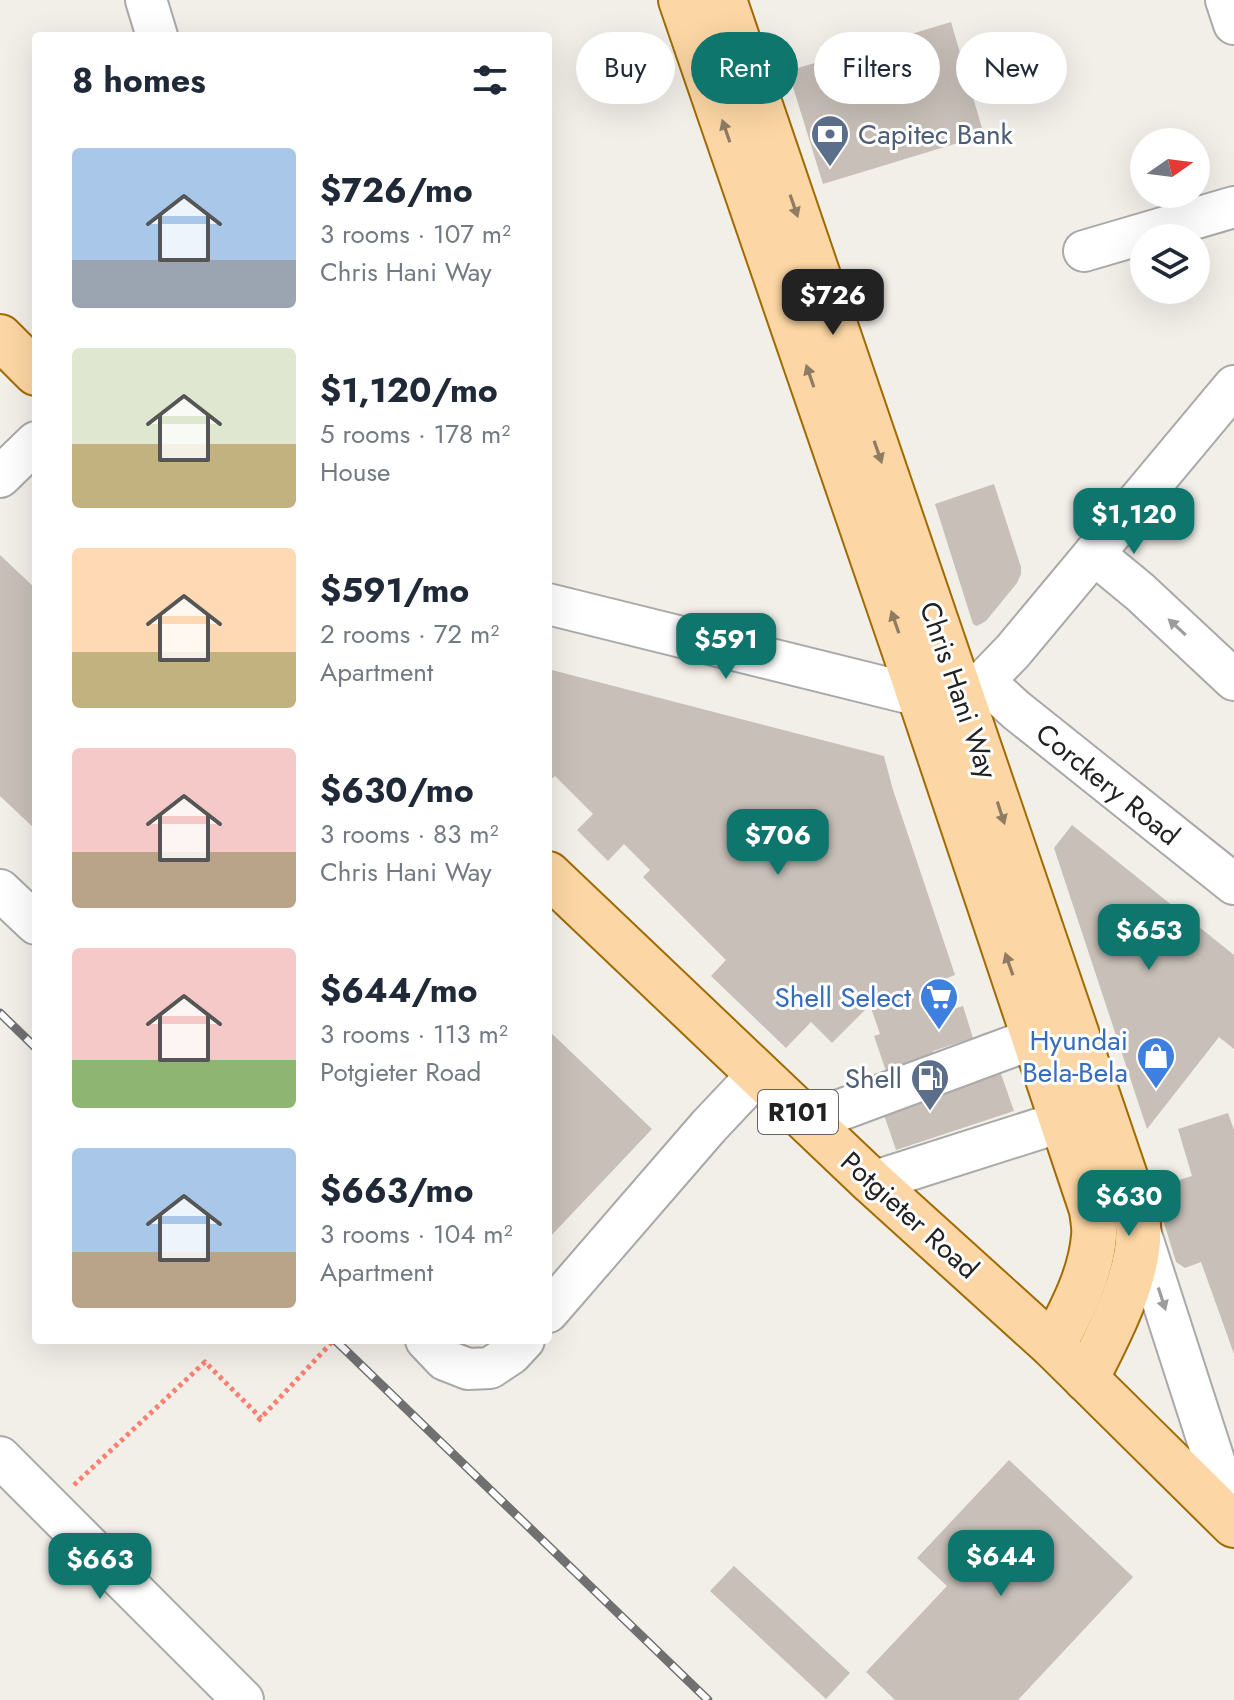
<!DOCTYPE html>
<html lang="en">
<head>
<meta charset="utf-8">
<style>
	:root { --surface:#fff; --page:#f2f2f3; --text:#1f2937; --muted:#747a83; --accent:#0f766e }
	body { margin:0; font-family:Jost,sans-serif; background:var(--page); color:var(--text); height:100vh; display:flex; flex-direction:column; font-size:30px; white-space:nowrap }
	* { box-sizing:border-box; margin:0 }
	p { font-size:26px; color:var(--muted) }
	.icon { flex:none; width:44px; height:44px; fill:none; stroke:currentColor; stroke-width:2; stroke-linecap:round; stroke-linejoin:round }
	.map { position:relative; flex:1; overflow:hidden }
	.side { position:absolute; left:32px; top:32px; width:520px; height:1312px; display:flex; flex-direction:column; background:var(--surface); border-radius:8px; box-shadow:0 8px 32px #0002 }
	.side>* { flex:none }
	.hud { position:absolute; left:576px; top:32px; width:538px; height:72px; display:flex; gap:16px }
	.needle { width:52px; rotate:76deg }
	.tools { position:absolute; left:1130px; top:128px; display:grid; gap:16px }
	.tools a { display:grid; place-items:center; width:80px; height:80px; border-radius:50%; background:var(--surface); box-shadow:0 8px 32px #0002; font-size:40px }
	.price { position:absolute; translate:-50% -68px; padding:0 18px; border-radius:16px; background:var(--accent); color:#fff; font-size:26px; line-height:52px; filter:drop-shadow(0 2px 4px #0008) }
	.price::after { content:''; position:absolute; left:50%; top:48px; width:24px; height:18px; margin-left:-12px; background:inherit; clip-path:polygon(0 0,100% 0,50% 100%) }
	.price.current { background:#222; color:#fff }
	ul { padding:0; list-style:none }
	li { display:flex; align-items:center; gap:24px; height:200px; padding:0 40px }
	li span { display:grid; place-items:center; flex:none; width:224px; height:160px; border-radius:8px; color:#555 }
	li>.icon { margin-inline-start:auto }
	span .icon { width:96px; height:96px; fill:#fffc; stroke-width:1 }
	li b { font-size:34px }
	h2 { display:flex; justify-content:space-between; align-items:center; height:96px; padding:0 40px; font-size:34px }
	.pill { padding:0 28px; border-radius:36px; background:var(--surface); box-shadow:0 8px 32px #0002; font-size:28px; line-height:72px }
	.pill.current { background:var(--accent); color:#fff }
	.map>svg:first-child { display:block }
	.building { fill:#c7bfb8 }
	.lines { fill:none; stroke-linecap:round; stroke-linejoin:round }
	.minor-casing { stroke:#a9a9a9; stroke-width:44 }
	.major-casing { stroke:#a06b00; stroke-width:48 }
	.path { stroke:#fa8072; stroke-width:5; stroke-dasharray:4 4; stroke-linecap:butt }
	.minor { stroke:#fff; stroke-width:40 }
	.major { stroke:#fcd6a4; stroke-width:44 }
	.rail-casing { stroke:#707070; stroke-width:9 }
	.rail { stroke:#fff; stroke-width:6; stroke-dasharray:18; stroke-linecap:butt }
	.oneway { fill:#8f7c63 }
	.oneway2 { fill:#9c9c9c }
	.labels { text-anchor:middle; stroke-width:6; stroke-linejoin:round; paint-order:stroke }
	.shield { fill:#fff; stroke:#646464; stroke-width:2 }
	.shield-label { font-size:26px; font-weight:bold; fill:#222 }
	.service-label { font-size:28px; fill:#4e5e75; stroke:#fff; text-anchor:start }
	.street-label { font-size:28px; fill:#222; stroke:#fff }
	.shop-label { font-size:28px; fill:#366cbe; stroke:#fff; text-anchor:end }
</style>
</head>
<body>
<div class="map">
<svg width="1234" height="1700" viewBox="0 0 1234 1700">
	<rect width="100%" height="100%" fill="#f2efe9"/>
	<!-- building -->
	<g class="building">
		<polygon points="951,22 984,135 823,184 788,71"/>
		<polygon points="994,484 1021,567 1021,574 1017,583 986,621 977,626 973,624 935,504"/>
		<polygon points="0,555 36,589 36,830 0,796"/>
		<polygon points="548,669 884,756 893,790 955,975 945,979 934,1015 963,1006 973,1038 933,1051 947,1092 1001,1074 1014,1111 896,1150 884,1115 899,1109 874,1036 880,1034 870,1005 832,1043 811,1022 786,1048 711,976 726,960 643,877 650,870 624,844 608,861 577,830 593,814 555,776 548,782"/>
		<polygon points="1072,825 1234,955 1234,1049 1219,1037 1147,1129 1054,848"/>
		<polygon points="548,1030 652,1129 548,1239"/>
		<polygon points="1228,1113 1234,1130 1234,1354 1201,1262 1185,1268 1176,1262 1161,1213 1177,1208 1169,1183 1192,1176 1178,1129"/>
		<polygon points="1009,1460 1133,1577 1018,1700 895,1700 866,1672 947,1586 917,1558"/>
		<polygon points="734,1566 850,1673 826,1699 710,1591"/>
	</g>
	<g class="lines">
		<!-- minor casing -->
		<g class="minor-casing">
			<g id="minor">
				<polyline points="146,0 157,36"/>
				<polyline points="1226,0 1234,24"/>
				<polyline points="1084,251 1234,207"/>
				<polyline points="0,477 36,442"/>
				<polyline points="1094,554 1140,592 1234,680"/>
				<polyline points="548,604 920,696 984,681 1013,651 1234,386"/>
				<polyline points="984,681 1016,710 1234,884"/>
				<polyline points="0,890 36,924"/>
				<polyline points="808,1122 1035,1038"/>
				<polyline points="872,1182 1095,1111"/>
				<polyline points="1138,1225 1234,1522"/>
				<polyline points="548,1312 709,1126 758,1074"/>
				<polyline points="426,1340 445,1360 468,1369 490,1368 511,1354 524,1340"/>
				<polyline points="0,1457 243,1700"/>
			</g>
		</g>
		<!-- major casing -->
		<g class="major-casing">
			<g id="major">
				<path d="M681,0L905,652L1092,1210C1093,1219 1095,1228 1094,1236C1091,1275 1071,1312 1053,1346"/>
				<path d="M724,0L1129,1188C1132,1200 1137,1213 1138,1225C1142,1273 1108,1336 1086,1379"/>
				<polyline points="0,337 36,373"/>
				<polyline points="548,874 872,1182 1053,1346 1234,1525"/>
			</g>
		</g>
		<!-- path -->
		<g class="path">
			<polyline points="258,1421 334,1340"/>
			<polyline points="74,1485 205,1362 261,1418"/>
		</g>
		<!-- minor -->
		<use href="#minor" class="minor"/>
		<!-- major -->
		<use href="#major" class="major"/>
		<!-- rail casing -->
		<g class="rail-casing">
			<g id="rail">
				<polyline points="0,1013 36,1048"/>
				<polyline points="335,1340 708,1700"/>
			</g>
		</g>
		<!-- rail -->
		<use href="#rail" class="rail"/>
	</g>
	<!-- one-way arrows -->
	<defs><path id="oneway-solid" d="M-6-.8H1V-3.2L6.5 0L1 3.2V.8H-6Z" transform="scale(2)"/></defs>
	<g class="oneway">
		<use href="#oneway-solid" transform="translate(726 131) rotate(-109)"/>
		<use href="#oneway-solid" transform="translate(794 206) rotate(71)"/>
		<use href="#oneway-solid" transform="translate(810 376) rotate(-109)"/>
		<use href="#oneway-solid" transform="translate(878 452) rotate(71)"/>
		<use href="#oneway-solid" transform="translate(895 622) rotate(-109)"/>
		<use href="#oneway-solid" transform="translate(1001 813) rotate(72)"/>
		<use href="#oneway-solid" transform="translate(1009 964) rotate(-109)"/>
	</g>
	<g class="oneway2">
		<use href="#oneway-solid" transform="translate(1177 627) rotate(-137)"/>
		<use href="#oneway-solid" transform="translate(1162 1299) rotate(72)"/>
	</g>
	<!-- icons -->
	<defs>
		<g id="bank-pin" transform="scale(2)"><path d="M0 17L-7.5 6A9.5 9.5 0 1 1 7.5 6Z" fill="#5c6f8a" stroke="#fff"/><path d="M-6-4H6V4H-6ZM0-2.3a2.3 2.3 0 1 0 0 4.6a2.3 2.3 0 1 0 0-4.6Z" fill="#fff"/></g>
		<g id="supermarket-pin" transform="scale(2)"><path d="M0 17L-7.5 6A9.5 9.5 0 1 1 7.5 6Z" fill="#3f7fe0" stroke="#fff"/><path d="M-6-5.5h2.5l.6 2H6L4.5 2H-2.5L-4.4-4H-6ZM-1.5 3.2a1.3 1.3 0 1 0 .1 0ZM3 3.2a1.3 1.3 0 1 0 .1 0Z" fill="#fff"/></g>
		<g id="shop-pin" transform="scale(2)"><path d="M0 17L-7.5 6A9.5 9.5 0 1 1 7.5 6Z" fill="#3f7fe0" stroke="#fff"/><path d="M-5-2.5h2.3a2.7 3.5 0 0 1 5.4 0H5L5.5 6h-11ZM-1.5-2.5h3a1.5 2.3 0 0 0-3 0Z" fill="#fff"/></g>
		<g id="fuel-pin" transform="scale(2)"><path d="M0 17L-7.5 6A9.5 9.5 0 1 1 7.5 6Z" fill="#5c6f8a" stroke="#fff"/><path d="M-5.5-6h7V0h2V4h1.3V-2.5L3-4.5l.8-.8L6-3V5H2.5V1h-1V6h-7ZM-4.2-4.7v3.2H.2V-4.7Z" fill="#fff"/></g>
	</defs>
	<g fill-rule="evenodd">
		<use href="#bank-pin" x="830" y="134"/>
		<use href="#supermarket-pin" x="939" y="997"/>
		<use href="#shop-pin" x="1156" y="1056"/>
		<use href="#fuel-pin" x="930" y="1078"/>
	</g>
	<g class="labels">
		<!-- shield labels -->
		<rect class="shield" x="758" y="1090" width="80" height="44" rx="6"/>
		<g class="shield-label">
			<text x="798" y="1121">R101</text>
		</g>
		<!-- service labels -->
		<g class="service-label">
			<text x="858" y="144">Capitec Bank</text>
			<text x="902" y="1088" text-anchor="end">Shell</text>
		</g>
		<!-- street labels -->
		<g class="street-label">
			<text transform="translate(959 690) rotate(71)" y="10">Chris Hani Way</text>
			<text transform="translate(1108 784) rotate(39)" y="10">Corckery Road</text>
			<text transform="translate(910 1215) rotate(42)" y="10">Potgieter Road</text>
		</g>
		<!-- shop labels -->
		<g class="shop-label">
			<text x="911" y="1007">Shell Select</text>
			<text x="1128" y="1050">Hyundai<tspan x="1128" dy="32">Bela-Bela</tspan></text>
		</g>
	</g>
</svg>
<div class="tools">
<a><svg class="needle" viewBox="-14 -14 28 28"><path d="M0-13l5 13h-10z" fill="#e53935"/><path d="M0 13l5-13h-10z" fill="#747a83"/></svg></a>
<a><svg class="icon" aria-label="layers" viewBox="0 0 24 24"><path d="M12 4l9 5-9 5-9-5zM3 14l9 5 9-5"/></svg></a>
</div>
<b class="price current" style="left:833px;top:337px">$726</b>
<b class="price" style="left:1134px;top:556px">$1,120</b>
<b class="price" style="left:726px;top:681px">$591</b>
<b class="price" style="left:778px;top:877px">$706</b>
<b class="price" style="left:1149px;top:972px">$653</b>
<b class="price" style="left:1129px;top:1238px">$630</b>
<b class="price" style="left:1001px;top:1598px">$644</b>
<b class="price" style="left:100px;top:1601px">$663</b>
<div class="hud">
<a class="pill">Buy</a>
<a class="pill current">Rent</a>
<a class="pill">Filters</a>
<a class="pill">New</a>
</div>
<section class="side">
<h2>8 homes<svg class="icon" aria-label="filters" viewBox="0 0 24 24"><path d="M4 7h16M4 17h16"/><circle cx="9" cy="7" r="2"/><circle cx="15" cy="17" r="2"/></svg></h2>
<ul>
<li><span style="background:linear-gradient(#a9c7e8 70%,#9aa5b1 0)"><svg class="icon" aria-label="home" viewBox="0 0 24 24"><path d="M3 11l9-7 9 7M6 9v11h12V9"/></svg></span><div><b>$726/mo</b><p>3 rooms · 107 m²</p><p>Chris Hani Way</p></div></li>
<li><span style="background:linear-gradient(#dfe7d0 60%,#c2b280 0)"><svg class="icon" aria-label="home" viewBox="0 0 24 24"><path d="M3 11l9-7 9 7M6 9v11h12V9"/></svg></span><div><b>$1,120/mo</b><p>5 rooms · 178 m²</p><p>House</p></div></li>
<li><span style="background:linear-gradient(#ffd9b3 65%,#c2b280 0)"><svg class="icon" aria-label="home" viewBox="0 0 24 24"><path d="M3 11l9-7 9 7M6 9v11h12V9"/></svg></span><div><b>$591/mo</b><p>2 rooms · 72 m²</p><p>Apartment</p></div></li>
<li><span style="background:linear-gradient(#f6c9c9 65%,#b9a48a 0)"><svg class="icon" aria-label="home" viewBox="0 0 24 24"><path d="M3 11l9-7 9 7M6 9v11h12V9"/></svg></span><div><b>$630/mo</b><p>3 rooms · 83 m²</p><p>Chris Hani Way</p></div></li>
<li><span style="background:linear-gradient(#f6c9c9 70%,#8fb573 0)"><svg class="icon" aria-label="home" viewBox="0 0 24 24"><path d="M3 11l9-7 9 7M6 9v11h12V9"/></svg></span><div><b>$644/mo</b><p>3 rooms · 113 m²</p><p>Potgieter Road</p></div></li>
<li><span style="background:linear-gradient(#a9c7e8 65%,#b9a48a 0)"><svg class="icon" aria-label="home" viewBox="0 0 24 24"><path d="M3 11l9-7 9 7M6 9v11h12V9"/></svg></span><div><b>$663/mo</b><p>3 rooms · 104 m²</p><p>Apartment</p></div></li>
</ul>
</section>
</div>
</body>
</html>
